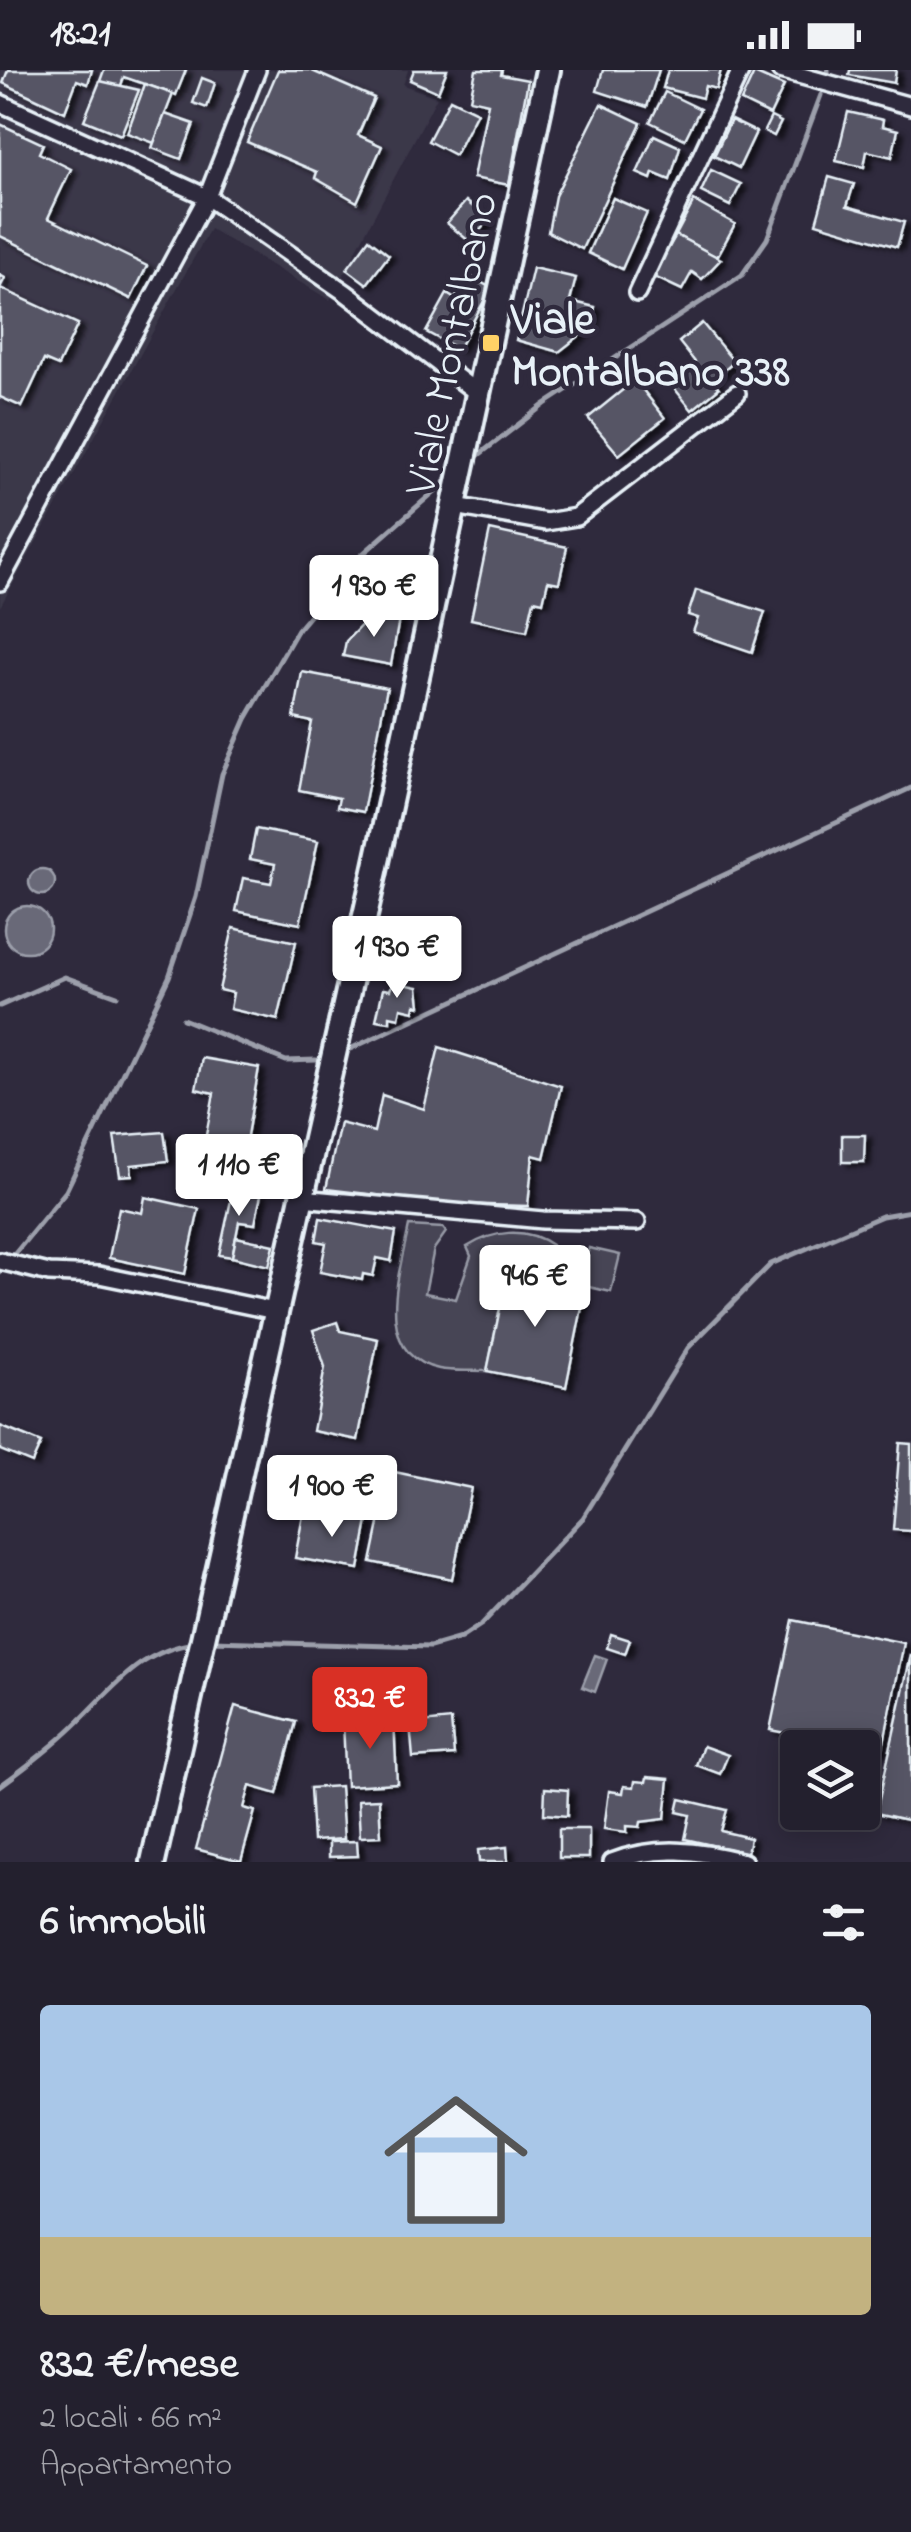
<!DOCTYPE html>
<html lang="it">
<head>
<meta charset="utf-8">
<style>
	:root { --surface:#23202e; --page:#2f2d3a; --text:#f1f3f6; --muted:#a3a3aa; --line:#403e4a; --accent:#d93025 }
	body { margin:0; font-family:"Indie Flower",sans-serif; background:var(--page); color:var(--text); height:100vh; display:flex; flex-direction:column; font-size:38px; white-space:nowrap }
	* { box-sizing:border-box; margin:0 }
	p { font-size:32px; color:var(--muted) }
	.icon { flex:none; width:55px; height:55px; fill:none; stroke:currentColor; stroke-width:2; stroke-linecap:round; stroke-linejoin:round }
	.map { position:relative; height:1792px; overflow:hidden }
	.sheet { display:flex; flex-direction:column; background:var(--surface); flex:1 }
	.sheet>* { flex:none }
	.controls { position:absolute; left:780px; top:1660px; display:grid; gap:20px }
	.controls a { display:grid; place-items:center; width:100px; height:100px; border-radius:10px; background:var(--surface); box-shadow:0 5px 25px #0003,0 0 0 2px var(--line); font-size:50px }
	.price { position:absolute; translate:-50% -85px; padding:0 22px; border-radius:10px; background:#fff; color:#222; font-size:32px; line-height:65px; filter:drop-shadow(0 2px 5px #0008) }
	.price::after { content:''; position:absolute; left:50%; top:60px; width:30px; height:22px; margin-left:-15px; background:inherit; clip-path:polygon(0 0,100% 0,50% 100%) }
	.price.on { background:var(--accent); color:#fff }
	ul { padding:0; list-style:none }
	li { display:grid; align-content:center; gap:20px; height:530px; padding:0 40px }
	li span { display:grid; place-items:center; height:310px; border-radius:10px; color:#555 }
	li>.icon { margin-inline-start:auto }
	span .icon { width:180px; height:180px; fill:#fffc; stroke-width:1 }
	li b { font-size:42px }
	h2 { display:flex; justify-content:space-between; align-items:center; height:120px; padding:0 40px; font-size:42px }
	.status { display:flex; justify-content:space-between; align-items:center; height:70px; padding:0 50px; background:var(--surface); direction:ltr }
	.status svg { height:28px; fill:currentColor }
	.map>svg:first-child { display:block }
	.built { fill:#3b3749 }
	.green { fill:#464455; stroke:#979aa6; stroke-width:2.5 }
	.water { fill:#696978; stroke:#9c9fab; stroke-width:2.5 }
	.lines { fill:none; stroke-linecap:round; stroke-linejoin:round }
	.stream { stroke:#9c9fab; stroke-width:5 }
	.building { fill:#575565; stroke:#e8f1f8; stroke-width:2.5; filter:url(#shadow) }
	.street-casing { stroke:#e8f1f8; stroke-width:22 }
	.secondary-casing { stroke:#e8f1f8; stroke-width:30 }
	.street { stroke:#2f2a3d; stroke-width:15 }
	.secondary { stroke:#2f2a3d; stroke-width:22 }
	.poi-dot { fill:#ffd166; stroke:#2f2a3d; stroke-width:4 }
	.labels { text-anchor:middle; stroke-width:9; stroke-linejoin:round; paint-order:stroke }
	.poi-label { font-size:45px; font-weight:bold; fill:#e8f1f8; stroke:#2f2a3d; text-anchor:start }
	.street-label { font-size:45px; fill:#e8f1f8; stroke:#2f2a3d }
</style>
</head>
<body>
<div class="status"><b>18:21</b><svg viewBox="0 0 49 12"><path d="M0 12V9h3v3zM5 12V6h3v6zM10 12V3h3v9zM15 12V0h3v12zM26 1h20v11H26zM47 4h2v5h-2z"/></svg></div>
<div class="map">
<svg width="911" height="1792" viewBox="0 0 911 1792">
	<defs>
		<filter id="shadow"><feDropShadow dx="6" dy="3.5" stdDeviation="2.5" flood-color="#0009"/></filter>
	</defs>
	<rect width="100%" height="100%" fill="#2f2a3d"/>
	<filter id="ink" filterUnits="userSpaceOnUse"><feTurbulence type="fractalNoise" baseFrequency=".01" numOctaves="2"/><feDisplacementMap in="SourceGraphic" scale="20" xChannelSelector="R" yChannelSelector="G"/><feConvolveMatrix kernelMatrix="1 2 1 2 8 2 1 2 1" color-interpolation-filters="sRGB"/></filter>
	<g filter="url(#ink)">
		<!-- built -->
		<polygon class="built" points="0,0 408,0 403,15 437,27 330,230 210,159 0,537"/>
		<!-- green -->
		<g class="green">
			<path d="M409,1156L443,1158L446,1162L434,1179L425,1223L456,1229L471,1186L467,1177C492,1161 525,1156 552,1175L550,1209L508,1201L487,1301C472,1300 454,1302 439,1299C371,1285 400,1202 409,1156Z"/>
			<polygon points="589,1178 620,1185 611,1222 580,1215"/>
		</g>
		<!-- water -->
		<g class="water">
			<circle cx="42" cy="812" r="13"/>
			<circle cx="27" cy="859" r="23"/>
			<polygon points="595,1585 607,1589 595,1622 582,1617"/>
		</g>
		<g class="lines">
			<!-- stream -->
			<g class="stream">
				<polyline points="828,4 828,0"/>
				<polyline points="471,391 545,334 742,205 767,169 821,25"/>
				<polyline points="0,936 65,907 117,926"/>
				<polyline points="183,949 286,991 316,990"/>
				<polyline points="350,979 911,718"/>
				<polyline points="0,1202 66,1121 169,907 196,827 222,704 246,649 298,559 357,489 451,407"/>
				<polyline points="211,1571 430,1577 461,1568 482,1554 583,1448 688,1278 771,1194 882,1146 911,1141"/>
				<path d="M0,1716C26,1697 51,1678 74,1656C113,1619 138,1581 195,1573"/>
			</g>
		</g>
		<!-- building -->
		<g class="building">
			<polygon points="8,0 92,0 88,14 77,10 65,42 3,13"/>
			<polygon points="104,0 186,0 176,25 124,7 120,18 100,11"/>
			<polygon points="278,0 310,0 374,28 358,65 382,76 357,132 315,108 317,102 247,72"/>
			<polygon points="414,0 447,0 438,22 410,10"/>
			<polygon points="476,0 502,0 501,5 528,10 509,115 473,108 488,33 470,29"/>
			<polygon points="603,0 659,0 647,37 597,21"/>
			<polygon points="668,0 721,0 716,19 705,16 702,28 663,18"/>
			<polygon points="850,0 896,0 894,13 849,5"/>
			<polygon points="754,3 784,16 770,45 741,31"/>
			<polygon points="202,8 215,13 207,38 193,33"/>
			<polygon points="100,11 139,20 121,65 84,50"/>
			<polygon points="145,14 173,24 154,73 127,63"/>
			<polygon points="665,22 700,39 685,69 650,52"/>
			<polygon points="450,29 477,42 455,85 428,71"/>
			<polygon points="601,34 641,53 582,179 548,162 555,126"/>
			<polygon points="848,42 883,50 882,56 898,60 892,87 867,81 864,97 836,91"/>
			<polygon points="165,44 194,54 181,89 152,78"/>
			<polygon points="771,47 781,52 774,66 764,61"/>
			<polygon points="731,50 756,62 739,98 714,86"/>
			<polygon points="0,54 43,74 39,83 71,99 48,148 147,196 131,229 0,166"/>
			<polygon points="654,65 680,77 670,110 653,103 651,109 637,103"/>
			<polygon points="711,100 741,114 730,136 701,122"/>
			<polygon points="829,107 854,114 847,136 904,152 897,177 816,153"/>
			<polygon points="613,128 647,143 622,199 588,183"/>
			<polygon points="466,131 489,150 470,172 447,153"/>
			<polygon points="694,131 735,154 717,187 676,165"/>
			<polygon points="676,165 721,189 702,209 692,202 682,220 652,206"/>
			<polygon points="369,169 389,185 367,214 347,199"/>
			<polygon points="533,198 576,208 570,231 595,237 592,256 559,282 516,270"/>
			<polygon points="0,205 5,208 0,218 78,254 58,296 44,290 22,337 0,327"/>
			<polygon points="468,205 491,218 458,279 426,262 447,224 455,229"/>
			<polygon points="702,253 734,292 713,310 719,318 692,340 670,313 695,292 679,272"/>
			<polygon points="635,310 665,348 619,385 588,348"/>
			<polygon points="490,460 567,477 559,513 548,511 543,532 534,530 527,561 471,549"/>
			<polygon points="696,520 765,542 752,582 693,562 698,548 688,545"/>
			<polygon points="372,544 399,549 391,595 343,586 346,571"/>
			<polygon points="302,602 387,618 363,742 337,737 339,728 299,720 312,652 294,648"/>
			<polygon points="256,759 318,771 300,854 236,841 243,808 271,813 275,794 250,789"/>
			<polygon points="233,858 296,872 278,950 230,939 233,923 219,920"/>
			<polygon points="393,912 418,917 420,936 415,935 414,941 401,938 399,948 390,946 390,952 376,950 383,919 390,920"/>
			<polygon points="439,977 561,1016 544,1088 533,1085 528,1136 451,1134 326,1119 340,1053 374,1062 382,1025 424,1039"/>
			<polygon points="202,988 259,998 242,1094 202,1086 214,1023 196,1019"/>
			<polygon points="164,1062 168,1091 131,1095 132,1105 120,1106 114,1066"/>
			<polygon points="842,1065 865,1065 864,1092 842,1092"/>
			<polygon points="233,1121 261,1125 255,1154 239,1152 232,1187 219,1185"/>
			<polygon points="145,1127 199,1139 185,1204 109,1188 119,1138 142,1143"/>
			<polygon points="320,1148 396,1162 391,1191 377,1188 373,1206 363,1204 362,1210 320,1202 326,1173 316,1171"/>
			<polygon points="236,1167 274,1175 269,1196 232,1187"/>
			<polygon points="508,1200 565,1212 561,1229 583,1233 566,1317 487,1301"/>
			<polygon points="337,1252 340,1261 378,1269 358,1370 313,1361 325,1297 313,1260"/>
			<polygon points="0,1356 41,1373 32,1393 0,1380"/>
			<polygon points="900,1373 911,1374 911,1461 893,1460"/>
			<polygon points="390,1401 471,1418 452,1509 371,1492"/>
			<polygon points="304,1440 368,1451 359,1499 295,1488"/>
			<polygon points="793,1550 904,1573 882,1682 770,1660"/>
			<polygon points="611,1564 630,1570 625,1584 607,1578"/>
			<polygon points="911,1585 911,1751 876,1743"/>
			<polygon points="235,1636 296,1652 277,1724 250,1716 244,1738 255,1741 241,1791 196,1779"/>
			<polygon points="394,1649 397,1713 346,1716 343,1652"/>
			<polygon points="451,1650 454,1685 413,1688 410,1654"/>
			<polygon points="703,1676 728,1685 720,1704 696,1695"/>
			<polygon points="647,1707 669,1709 665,1749 641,1752 640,1757 627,1756 627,1762 604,1759 609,1721 623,1723 624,1716 634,1717 635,1711 646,1712"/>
			<polygon points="340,1716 344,1769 313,1771 310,1718"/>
			<polygon points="545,1718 568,1720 567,1746 544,1744"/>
			<polygon points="379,1729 381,1766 360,1767 358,1730"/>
			<polygon points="680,1729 727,1740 721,1761 750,1768 747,1783 685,1769 690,1745 677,1742"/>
			<rect x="559" y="1759" width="30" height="29"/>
			<polygon points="357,1771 358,1786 329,1787 329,1772"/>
			<polygon points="507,1777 508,1792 479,1792 478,1780"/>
		</g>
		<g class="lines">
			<!-- street casing -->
			<g class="street-casing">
				<g id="street">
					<polyline points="780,0 911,36"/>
					<polyline points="0,33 207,127 346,223 480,325"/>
					<polyline points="637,223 741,0"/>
					<polyline points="455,436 546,452 576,447 737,323"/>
					<polyline points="0,512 207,127 257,0"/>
					<polyline points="301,1128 543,1150 637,1152"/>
					<polyline points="0,1191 49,1203 99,1205 275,1241"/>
					<path d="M612,1792C656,1775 699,1780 744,1792"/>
				</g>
			</g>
			<!-- secondary casing -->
			<g class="secondary-casing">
				<polyline id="secondary" points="153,1792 375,801 548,0"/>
			</g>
			<!-- street -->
			<use href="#street" class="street"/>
			<!-- secondary -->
			<use href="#secondary" class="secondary"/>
		</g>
	</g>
	<!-- markers -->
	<rect class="poi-dot" x="481" y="263" width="20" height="20" rx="5"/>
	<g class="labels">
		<!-- poi labels -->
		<g class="poi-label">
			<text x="511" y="263">Viale<tspan x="511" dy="52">Montalbano 338</tspan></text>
		</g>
		<!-- street labels -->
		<g class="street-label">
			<text transform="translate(449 273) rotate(-78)" y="16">Viale Montalbano</text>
		</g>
	</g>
</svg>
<div class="controls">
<a><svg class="icon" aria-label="layers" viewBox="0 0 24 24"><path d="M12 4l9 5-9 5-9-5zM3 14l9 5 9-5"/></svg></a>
</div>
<b class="price" style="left:374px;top:570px">1 930 €</b>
<b class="price" style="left:397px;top:931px">1 930 €</b>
<b class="price" style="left:239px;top:1149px">1 110 €</b>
<b class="price" style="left:535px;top:1260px">946 €</b>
<b class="price" style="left:332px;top:1470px">1 900 €</b>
<b class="price on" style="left:370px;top:1682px">832 €</b>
</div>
<section class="sheet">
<h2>6 immobili<svg class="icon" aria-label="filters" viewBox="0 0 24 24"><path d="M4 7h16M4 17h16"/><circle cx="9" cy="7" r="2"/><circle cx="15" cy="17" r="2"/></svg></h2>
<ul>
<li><span style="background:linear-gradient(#a9c7e8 75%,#c2b280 0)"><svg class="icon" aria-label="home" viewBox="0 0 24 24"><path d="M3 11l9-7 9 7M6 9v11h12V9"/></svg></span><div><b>832 €/mese</b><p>2 locali · 66 m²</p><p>Appartamento</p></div></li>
</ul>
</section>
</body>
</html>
